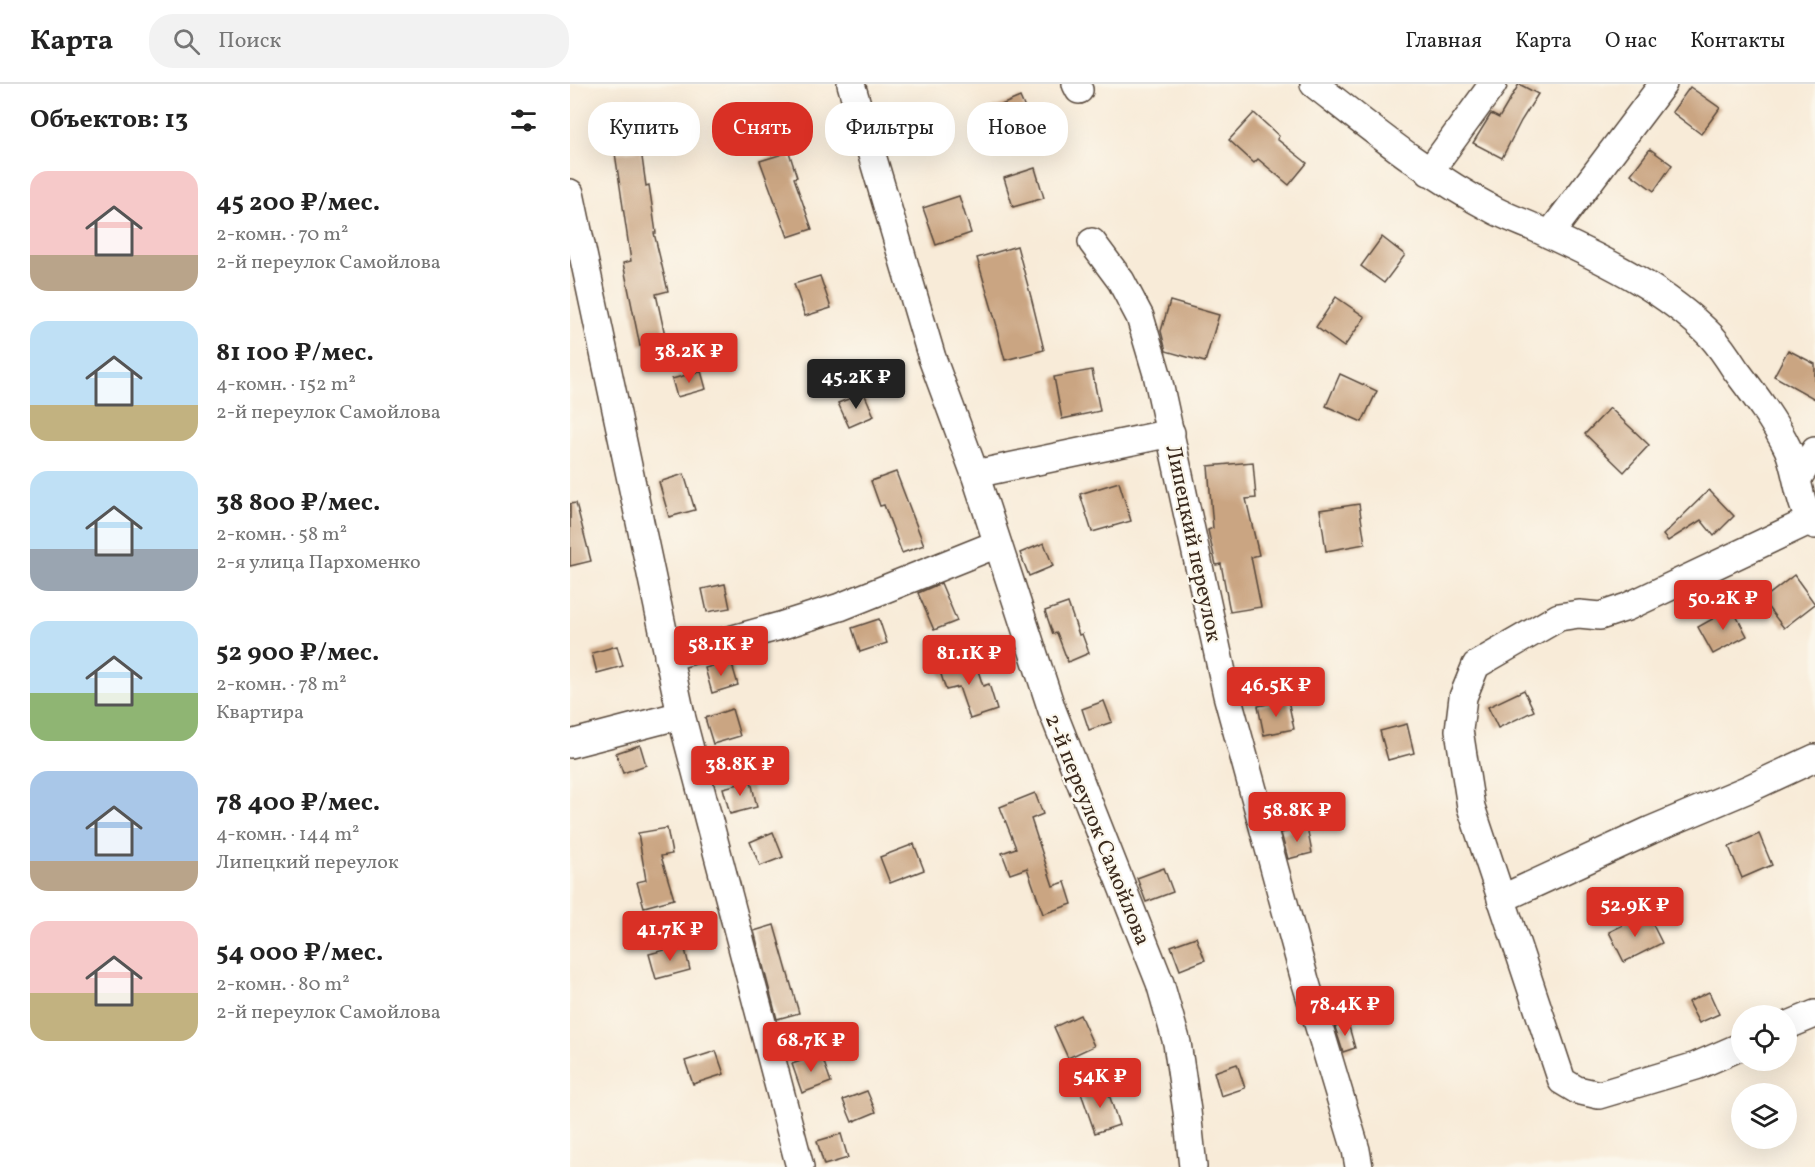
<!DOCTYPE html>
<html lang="ru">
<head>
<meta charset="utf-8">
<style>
	:root { --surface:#fff; --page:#f2f2f2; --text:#222; --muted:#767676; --line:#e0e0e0; --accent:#d93025 }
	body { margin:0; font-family:Vollkorn,serif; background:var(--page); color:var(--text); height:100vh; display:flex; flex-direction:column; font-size:22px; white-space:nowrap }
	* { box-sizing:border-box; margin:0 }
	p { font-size:20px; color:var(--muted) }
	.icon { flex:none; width:33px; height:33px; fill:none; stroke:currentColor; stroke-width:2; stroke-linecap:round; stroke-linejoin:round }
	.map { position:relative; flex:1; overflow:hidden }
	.side { display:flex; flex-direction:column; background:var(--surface); width:570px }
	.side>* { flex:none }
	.top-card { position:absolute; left:18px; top:18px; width:570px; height:54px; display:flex; gap:12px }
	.fabs { position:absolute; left:1161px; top:921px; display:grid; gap:12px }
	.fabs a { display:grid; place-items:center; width:66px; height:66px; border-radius:50%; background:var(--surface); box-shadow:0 6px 24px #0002; font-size:30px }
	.price { position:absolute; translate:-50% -51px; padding:0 14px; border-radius:6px; background:var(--accent); color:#fff; font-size:20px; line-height:39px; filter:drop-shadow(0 2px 3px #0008) }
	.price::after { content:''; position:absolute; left:50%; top:36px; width:18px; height:14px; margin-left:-9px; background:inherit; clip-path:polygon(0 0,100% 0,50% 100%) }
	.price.current { background:#222; color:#fff }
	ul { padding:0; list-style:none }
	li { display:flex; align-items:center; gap:18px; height:150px; padding:0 30px }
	li span { display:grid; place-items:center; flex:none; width:168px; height:120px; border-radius:18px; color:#555 }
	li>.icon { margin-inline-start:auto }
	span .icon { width:72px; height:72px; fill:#fffc; stroke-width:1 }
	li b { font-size:26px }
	h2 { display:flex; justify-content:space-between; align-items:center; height:72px; padding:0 30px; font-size:26px }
	.tag { padding:0 21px; border-radius:24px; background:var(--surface); box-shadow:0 6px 24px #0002; font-size:21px; line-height:54px }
	.tag.current { background:var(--accent); color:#fff }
	header { display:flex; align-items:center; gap:36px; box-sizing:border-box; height:84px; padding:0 30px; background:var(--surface); border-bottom:2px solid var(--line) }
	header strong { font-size:28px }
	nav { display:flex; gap:33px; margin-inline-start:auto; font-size:21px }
	.search { width:420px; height:54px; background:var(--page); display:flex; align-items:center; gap:15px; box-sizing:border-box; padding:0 21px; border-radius:24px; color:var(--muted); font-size:22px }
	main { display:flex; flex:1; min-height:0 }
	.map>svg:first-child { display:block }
	.building { fill:#caa582 }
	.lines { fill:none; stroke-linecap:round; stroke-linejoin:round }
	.minor-casing { stroke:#57473a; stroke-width:30 }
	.minor { stroke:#fff; stroke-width:27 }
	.labels { text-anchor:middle; stroke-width:4.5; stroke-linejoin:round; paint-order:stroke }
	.street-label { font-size:22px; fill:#3b2a1e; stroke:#fbf7ec }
</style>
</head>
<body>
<header>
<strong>Карта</strong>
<div class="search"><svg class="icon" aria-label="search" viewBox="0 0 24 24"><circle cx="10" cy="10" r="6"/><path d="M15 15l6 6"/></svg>Поиск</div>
<nav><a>Главная</a><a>Карта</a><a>О нас</a><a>Контакты</a></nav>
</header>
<main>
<section class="side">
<h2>Объектов: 13<svg class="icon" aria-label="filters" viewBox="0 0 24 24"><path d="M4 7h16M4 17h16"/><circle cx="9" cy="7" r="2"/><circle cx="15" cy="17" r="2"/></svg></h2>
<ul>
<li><span style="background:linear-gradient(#f6c9c9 70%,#b9a48a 0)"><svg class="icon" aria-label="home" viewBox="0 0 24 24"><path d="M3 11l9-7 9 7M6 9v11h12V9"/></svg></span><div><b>45 200 ₽/мес.</b><p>2-комн. · 70 m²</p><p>2-й переулок Самойлова</p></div></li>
<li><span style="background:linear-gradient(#bfe0f5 70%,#c2b280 0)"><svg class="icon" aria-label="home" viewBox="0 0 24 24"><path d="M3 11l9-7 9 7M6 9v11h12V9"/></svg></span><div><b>81 100 ₽/мес.</b><p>4-комн. · 152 m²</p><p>2-й переулок Самойлова</p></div></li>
<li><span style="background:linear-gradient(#bfe0f5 65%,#9aa5b1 0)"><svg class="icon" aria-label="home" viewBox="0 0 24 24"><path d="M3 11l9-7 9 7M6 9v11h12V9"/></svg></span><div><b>38 800 ₽/мес.</b><p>2-комн. · 58 m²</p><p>2-я улица Пархоменко</p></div></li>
<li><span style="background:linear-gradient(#bfe0f5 60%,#8fb573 0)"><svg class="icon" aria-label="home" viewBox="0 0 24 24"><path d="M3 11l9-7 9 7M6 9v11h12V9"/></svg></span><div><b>52 900 ₽/мес.</b><p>2-комн. · 78 m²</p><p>Квартира</p></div></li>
<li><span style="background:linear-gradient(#a9c7e8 75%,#b9a48a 0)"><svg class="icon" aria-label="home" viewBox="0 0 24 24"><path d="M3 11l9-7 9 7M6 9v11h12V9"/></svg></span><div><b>78 400 ₽/мес.</b><p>4-комн. · 144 m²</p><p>Липецкий переулок</p></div></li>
<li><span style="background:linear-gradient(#f6c9c9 60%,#c2b280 0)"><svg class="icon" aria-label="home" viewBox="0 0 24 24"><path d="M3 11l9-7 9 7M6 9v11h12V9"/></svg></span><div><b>54 000 ₽/мес.</b><p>2-комн. · 80 m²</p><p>2-й переулок Самойлова</p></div></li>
</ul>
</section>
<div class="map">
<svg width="1245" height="1083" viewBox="0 0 1245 1083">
	<rect width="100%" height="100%" fill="#fbf7ec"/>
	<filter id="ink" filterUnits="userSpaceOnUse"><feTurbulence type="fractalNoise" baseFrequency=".0167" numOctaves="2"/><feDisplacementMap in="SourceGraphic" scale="12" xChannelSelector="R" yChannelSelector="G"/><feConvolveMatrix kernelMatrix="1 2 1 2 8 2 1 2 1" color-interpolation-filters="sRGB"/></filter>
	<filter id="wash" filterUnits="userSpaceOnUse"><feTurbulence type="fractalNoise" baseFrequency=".008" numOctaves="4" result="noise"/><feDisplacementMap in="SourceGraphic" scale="24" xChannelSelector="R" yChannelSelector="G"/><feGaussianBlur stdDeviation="1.35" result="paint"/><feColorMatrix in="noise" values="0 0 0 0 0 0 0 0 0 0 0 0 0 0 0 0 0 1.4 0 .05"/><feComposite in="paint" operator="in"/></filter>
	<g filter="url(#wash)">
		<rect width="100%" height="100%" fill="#f8ebd8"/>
		<g id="blocks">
			<!-- building -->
			<g class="building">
				<polygon points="949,0 968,10 951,37 932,74 903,59 921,30 929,34"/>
				<polygon points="1120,3 1150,24 1131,50 1102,28"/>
				<polygon points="450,13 464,45 422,64 408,31"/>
				<polygon points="684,29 709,52 707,55 737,79 719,101 688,75 684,79 659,56"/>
				<polygon points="1080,65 1102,81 1084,107 1061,90"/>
				<polygon points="71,66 76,102 79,101 86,149 84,149 98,207 86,210 96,256 70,262 53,179 61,177 45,69"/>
				<polygon points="219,68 227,93 224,94 242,145 218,153 190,77"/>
				<polygon points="465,84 474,114 443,123 434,94"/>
				<polygon points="389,112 401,149 366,161 353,124"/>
				<polygon points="812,153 835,171 814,199 791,182"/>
				<polygon points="447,162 461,213 474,266 435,276 426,243 427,242 407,174"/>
				<polygon points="250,192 261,224 235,232 224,200"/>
				<polygon points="766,213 795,233 774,263 746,243"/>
				<polygon points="600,217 649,231 635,278 596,267 591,247"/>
				<polygon points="1218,266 1245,280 1245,315 1204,292"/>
				<polygon points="522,286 530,327 492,335 484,293"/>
				<polygon points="131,287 136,305 107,313 102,295"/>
				<polygon points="770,290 807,307 792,338 756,322"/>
				<polygon points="294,309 304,332 279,343 268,319"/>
				<polygon points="1040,324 1079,361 1054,388 1015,350"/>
				<polygon points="683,378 686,414 676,415 689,471 681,473 691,523 660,528 651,480 646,481 638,446 643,444 638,382"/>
				<polygon points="326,388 354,461 332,469 314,421 310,422 301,397"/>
				<polygon points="114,390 125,426 99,433 89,398"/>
				<polygon points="549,398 561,437 522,448 510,410"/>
				<polygon points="1139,406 1164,432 1144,452 1131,436 1098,457 1093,451"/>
				<polygon points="6,419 21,477 0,482 0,420"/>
				<polygon points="789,420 795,460 756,467 750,426"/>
				<polygon points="474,459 483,482 459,492 450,469"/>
				<polygon points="1224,491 1245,520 1214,544 1192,516"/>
				<polygon points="371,499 387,537 364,546 348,509"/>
				<polygon points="155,500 160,524 137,528 132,505"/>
				<polygon points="498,519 509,551 512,550 519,569 498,578 487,549 483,550 475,527"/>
				<polygon points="1162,524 1177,552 1143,570 1128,543"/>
				<polygon points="309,535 317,559 290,568 282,544"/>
				<polygon points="47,562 53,582 27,589 22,569"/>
				<polygon points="403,571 413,602 419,600 427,626 400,635 389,603 376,606 368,581"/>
				<polygon points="161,577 168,601 142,609 135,584"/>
				<polygon points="954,606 964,627 928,644 918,623"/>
				<polygon points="718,616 724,645 694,651 688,622"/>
				<polygon points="534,617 542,638 519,646 512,625"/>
				<polygon points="162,625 170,652 143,660 135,634"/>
				<polygon points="837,640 844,669 818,676 810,647"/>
				<polygon points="70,661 76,681 53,689 46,669"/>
				<polygon points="181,697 187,723 160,730 153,704"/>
				<polygon points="465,709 473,730 461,735 483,802 495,798 502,820 473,830 457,784 440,790 432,769 446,764 430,723"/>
				<polygon points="737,743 742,769 718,775 711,749"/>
				<polygon points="97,744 102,770 91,772 104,815 74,823 67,798 76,796 68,749"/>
				<polygon points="203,748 213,773 190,782 180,758"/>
				<polygon points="1189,750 1202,781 1172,794 1159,763"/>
				<polygon points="344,760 354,786 320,799 310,773"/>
				<polygon points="594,784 603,808 576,818 567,794"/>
				<polygon points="1077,829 1092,859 1054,878 1039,848"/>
				<polygon points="204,841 229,929 207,935 184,847"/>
				<polygon points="626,853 635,876 610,886 601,862"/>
				<polygon points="114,861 120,886 86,895 79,870"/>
				<polygon points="1139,908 1149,930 1129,939 1118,918"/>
				<polygon points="510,931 524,962 498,974 484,943"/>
				<polygon points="778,939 785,964 773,968 765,943"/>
				<polygon points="146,967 154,990 123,1000 115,977"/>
				<polygon points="251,970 261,998 232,1009 222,980"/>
				<polygon points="667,980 675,1004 651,1012 644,988"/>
				<polygon points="536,1001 549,1041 525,1049 511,1009"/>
				<polygon points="297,1007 306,1028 282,1038 273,1016"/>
				<polygon points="271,1050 278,1074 254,1081 247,1057"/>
			</g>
		</g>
	</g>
	<g filter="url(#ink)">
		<use href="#blocks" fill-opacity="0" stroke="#57473a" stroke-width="1.5"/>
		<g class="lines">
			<!-- minor casing -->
			<g class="minor-casing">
				<g id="minor">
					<polyline points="281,0 362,274 405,390 482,626 590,899 607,959 617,1027 623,1083"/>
					<polyline points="506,0 509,6"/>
					<path d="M744,0C803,46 860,93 926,127C944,136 963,142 980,151C1038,178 1096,206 1141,252C1150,262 1158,274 1165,285C1184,310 1204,336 1218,365C1228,387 1228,424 1245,441"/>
					<polyline points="859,88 923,0"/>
					<polyline points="0,109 111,631 230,1083"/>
					<polyline points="980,150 1093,0"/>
					<polyline points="522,158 551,197 570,233 587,290 657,611 735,896 786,1066 789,1083"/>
					<polyline points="405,390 601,349"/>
					<polyline points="1228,394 1245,367"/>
					<polyline points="98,573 210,542 270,523 427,460"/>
					<polyline points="0,660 111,631"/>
					<polyline points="931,815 1081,746 1176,706 1245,674"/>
					<polyline points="1216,942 1245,930"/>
					<polyline points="1172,962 1126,982 1029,1011 1007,1006 992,997 901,723 889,646 893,613 906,581 989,533 1009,530 1030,532 1057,523 1241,436"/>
				</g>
			</g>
			<!-- minor -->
			<use href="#minor" class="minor"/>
		</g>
	</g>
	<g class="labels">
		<!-- street labels -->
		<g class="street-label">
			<text transform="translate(625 459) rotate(78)" y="8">Липецкий переулок</text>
			<text transform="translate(529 745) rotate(68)" y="8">2-й переулок Самойлова</text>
		</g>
	</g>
</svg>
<div class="fabs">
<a><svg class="icon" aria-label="locate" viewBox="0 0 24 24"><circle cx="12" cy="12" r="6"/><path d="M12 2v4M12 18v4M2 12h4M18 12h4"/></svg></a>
<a><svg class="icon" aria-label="layers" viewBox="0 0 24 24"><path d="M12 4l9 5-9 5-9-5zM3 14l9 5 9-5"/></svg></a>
</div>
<b class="price" style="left:119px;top:300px">38.2K ₽</b>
<b class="price current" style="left:286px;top:326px">45.2K ₽</b>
<b class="price" style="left:1153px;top:547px">50.2K ₽</b>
<b class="price" style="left:151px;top:593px">58.1K ₽</b>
<b class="price" style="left:399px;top:602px">81.1K ₽</b>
<b class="price" style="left:706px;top:634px">46.5K ₽</b>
<b class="price" style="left:170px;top:713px">38.8K ₽</b>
<b class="price" style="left:727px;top:759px">58.8K ₽</b>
<b class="price" style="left:1065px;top:854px">52.9K ₽</b>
<b class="price" style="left:100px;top:878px">41.7K ₽</b>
<b class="price" style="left:775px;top:953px">78.4K ₽</b>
<b class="price" style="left:241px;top:989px">68.7K ₽</b>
<b class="price" style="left:530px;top:1025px">54K ₽</b>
<div class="top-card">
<a class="tag">Купить</a>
<a class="tag current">Снять</a>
<a class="tag">Фильтры</a>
<a class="tag">Новое</a>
</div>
</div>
</main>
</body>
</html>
